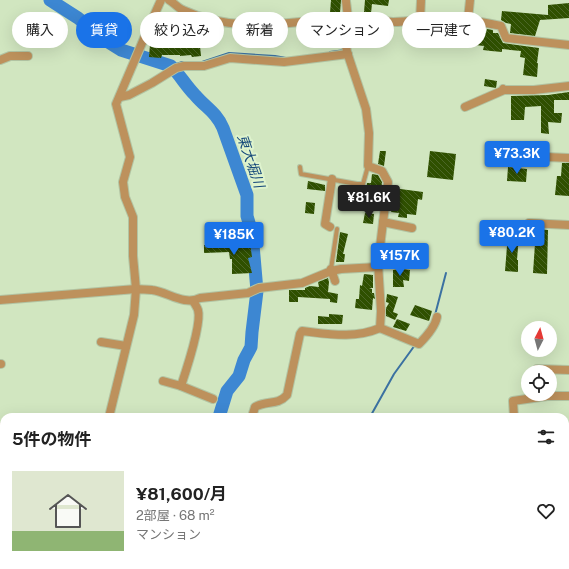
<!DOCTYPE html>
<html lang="ja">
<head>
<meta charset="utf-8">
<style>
	:root { --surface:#fff; --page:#f6f6f6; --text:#222; --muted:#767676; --line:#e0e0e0; --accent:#1a73e8 }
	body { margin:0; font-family:"Public Sans","Noto Sans JP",sans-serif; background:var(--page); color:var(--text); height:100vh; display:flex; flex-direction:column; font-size:15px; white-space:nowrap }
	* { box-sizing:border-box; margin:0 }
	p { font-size:13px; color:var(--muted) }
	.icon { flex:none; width:22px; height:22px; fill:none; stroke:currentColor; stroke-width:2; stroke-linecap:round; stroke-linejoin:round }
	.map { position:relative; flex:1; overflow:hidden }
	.panel { position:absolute; left:0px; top:413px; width:569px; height:156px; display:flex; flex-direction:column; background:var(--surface); border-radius:12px 12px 0 0; box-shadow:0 4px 16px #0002 }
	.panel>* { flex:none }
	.guide { position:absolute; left:12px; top:12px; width:545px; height:36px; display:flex; gap:8px }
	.needle { width:26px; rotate:6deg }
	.controls { position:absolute; left:521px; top:321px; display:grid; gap:8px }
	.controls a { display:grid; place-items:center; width:36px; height:36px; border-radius:50%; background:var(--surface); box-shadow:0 4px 16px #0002; font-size:20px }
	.price { position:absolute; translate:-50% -34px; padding:0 9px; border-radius:4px; background:var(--accent); color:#fff; font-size:13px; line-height:26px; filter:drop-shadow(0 1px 2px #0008) }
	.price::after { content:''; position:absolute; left:50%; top:24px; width:12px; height:9px; margin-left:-6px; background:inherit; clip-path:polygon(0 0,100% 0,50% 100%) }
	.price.active { background:#222; color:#fff }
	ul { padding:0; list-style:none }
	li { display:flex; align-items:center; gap:12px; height:100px; padding:0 12px }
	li+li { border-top:1px solid var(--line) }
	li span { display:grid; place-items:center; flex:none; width:112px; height:80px; border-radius:0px; color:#555 }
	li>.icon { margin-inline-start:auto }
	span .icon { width:48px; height:48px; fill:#fffc; stroke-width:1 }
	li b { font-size:17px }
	h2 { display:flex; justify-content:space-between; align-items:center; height:48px; padding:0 12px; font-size:17px }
	.pill { padding:0 14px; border-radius:18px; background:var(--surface); box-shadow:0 4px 16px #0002; font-size:14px; line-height:36px }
	.pill.active { background:var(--accent); color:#fff }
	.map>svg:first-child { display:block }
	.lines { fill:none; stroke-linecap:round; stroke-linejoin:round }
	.stream { stroke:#3b71a1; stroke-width:2 }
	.river { stroke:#3d87d2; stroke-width:13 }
	.building { fill:url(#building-back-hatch) }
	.lane-casing { stroke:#b2c4a3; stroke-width:6 }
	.street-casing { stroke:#b2c4a3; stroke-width:10 }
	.secondary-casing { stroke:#b2c4a3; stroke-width:12 }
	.lane { stroke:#bd915c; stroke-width:4 }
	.street { stroke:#bd915c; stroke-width:8 }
	.secondary { stroke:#a16e28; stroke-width:10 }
	.labels { text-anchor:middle; stroke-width:4; stroke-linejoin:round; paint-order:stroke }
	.water-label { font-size:14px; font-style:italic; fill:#15487a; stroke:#def3cd }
</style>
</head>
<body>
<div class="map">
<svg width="569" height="569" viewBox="0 0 569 569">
	<defs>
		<pattern id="building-back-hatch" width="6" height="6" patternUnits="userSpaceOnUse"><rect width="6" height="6" fill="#2f5000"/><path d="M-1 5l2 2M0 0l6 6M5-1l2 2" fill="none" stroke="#4c6727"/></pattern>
	</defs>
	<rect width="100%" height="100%" fill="#d1e6c0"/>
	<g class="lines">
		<!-- stream -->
		<g class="stream">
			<polyline points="330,52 345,50"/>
			<polyline points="202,62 229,53 275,56 286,58"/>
			<polyline points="171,66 182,62 198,62"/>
			<polyline points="435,315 446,273"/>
			<polyline points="370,417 394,374 415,345"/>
			<polyline points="275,569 282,565"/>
		</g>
		<!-- river -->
		<path class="river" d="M50,0L78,18L105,40L121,50L171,66C180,75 186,86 195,95C206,108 216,112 223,128L247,195V216L252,233L257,291L252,332L251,347L244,360L239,376L227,391L219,417"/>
	</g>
	<!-- building -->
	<g class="building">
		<polygon points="331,0 341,0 340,13 330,13"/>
		<polygon points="365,0 389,0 388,6 372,4 371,13 364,12"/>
		<polygon points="569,3 569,18 540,20 535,36 510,33 511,24 506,23 501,20 502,11 548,15 548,5"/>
		<polygon points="181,20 191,24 186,37 176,33"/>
		<polygon points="195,21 205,24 201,33 192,29"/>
		<polygon points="460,27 467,28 467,31 486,33 487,29 493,30 493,33 498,33 503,43 539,48 537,63 538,63 537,77 523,75 525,58 520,57 521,51 502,49 502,52 491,51 483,50 484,46 458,43"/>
		<polygon points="151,35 165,37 163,47 179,47 179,46 188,45 188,47 200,46 201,56 192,57 191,55 180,56 180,55 162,55 161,58 149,57 150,44 148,44"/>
		<polygon points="485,79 497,81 496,88 484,86"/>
		<polygon points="569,92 569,100 554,100 554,113 562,113 561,123 548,122 549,134 541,133 541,106 525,107 524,120 511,120 511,96 548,95"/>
		<polygon points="380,151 386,151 384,166 378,164"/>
		<polygon points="430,151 456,154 453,180 427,177"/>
		<polygon points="562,163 569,163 569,196 555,195 557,176 561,176"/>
		<polygon points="508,167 527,169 526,182 507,181"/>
		<polygon points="372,174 378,175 382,182 381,193 366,191 367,183 371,183"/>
		<polygon points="308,181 325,185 325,191 307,189"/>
		<polygon points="393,188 423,192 422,200 418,199 416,215 407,214 407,218 398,217 399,213 391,212"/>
		<polygon points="306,202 315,203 314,214 305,213"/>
		<polygon points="365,213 374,214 373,224 363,223"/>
		<polygon points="536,229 548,230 547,274 533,273"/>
		<polygon points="340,232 348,234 343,254 345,254 344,262 336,262"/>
		<polygon points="508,234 519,235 517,260 518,260 518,272 505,271"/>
		<polygon points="250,243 252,257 248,258 252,273 232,274 232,259 230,259 229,252 204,253 204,245 223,244 246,247"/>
		<polygon points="402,269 410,270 409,281 403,280 404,287 393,287 393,270"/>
		<polygon points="364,274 373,275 373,288 369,288 372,289 372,293 374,293 375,299 373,298 372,310 355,308 356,299 359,299 360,285 362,286"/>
		<polygon points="328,278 329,282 328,292 338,294 337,303 330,302 330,299 298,297 298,302 289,302 289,290 305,290 305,288 310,286 319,287 318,282"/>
		<polygon points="387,294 398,297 393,312 398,314 395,320 386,316 386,308 389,303 386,302"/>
		<polygon points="415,305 432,311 429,321 410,315"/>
		<polygon points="329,314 343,315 342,324 318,324 318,316 329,317"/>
		<polygon points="397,319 410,324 406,331 393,327"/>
	</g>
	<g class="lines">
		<!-- lane casing -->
		<g class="lane-casing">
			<g id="lane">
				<polyline points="300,167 301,174 357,184 363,184 368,166"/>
				<polyline points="331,269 337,229"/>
			</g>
		</g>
		<!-- street casing -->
		<g class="street-casing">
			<g id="street">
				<path d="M169,0C174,3 178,8 183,10C236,35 293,21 348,18C363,17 378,21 393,22C410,22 427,18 444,18C464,18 482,22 501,26L506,38L569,45"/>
				<polyline points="468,19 470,0"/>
				<polyline points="420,21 421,0"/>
				<polyline points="0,60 10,56 28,56"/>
				<polyline points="504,90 534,90 569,86"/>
				<polyline points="120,97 129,95 152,83 176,68 184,66 204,66 230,58 284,62 348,54"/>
				<polyline points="465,107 504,90 503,89"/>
				<polyline points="505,155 569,158"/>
				<polyline points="383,222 412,228"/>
				<polyline points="529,223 569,225"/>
				<polyline points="330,227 325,224 332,179"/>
				<polyline points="331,269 335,281"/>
				<path d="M0,300L136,289C141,290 147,289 152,290C168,292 184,306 200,298L248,293L259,288L302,283L331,271L341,269L378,267"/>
				<path d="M380,328L419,344C426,337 435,327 437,317"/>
				<polyline points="101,342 126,346"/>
				<polyline points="0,364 1,364"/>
				<polyline points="537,369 569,370"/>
				<polyline points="163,381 181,386 213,399"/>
				<path d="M181,386C186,371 202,323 198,310C197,307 195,304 193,301"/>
				<polyline points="109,417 134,315 136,289 133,256 133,217 125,197 123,182 130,157 116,104 148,29 161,0"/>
				<path d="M252,417L255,407C267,400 277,406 287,395L300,334L302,331C329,334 354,339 380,328L381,311L378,263L388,182L382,171L368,166L369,133L366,109L347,52L345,38L348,18L346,1"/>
				<polyline points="514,417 513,401 547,396 569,396"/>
				<polyline points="0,427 4,429"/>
				<polyline points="0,452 4,440"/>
				<polyline points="114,565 115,565"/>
				<polyline points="492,565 492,569"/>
				<polyline points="513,565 513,569"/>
				<polyline points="226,569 228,565"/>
			</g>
		</g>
		<!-- secondary casing -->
		<g class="secondary-casing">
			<g id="secondary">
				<polyline points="0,453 4,457"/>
				<polyline points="198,569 198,565"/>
			</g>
		</g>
		<!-- lane -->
		<use href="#lane" class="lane"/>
		<!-- street -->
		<use href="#street" class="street"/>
		<!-- secondary -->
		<use href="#secondary" class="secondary"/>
	</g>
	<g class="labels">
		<!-- water labels -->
		<g class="water-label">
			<text transform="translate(251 161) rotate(71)" y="5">東大堀川</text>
		</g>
	</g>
</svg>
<div class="controls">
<a><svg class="needle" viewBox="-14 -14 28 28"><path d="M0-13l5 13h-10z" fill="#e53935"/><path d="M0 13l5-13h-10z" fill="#767676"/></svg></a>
<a><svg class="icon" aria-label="locate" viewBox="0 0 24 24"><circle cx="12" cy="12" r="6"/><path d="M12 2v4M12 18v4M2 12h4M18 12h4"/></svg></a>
</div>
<b class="price" style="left:517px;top:175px">¥73.3K</b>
<b class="price active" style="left:369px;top:219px">¥81.6K</b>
<b class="price" style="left:512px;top:254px">¥80.2K</b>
<b class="price" style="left:234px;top:256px">¥185K</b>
<b class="price" style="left:400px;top:277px">¥157K</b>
<div class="guide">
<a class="pill">購入</a>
<a class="pill active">賃貸</a>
<a class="pill">絞り込み</a>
<a class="pill">新着</a>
<a class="pill">マンション</a>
<a class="pill">一戸建て</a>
</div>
<section class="panel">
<h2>5件の物件<svg class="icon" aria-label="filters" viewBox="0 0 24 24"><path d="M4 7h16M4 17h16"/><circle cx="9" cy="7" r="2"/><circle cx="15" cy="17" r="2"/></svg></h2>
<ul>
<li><span style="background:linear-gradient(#dfe7d0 75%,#8fb573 0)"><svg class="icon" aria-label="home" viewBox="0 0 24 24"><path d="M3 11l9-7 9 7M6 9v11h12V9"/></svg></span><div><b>¥81,600/月</b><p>2部屋 · 68 m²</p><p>マンション</p></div><svg class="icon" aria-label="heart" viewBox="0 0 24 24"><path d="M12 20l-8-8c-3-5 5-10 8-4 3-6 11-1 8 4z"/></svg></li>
</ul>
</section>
</div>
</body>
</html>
